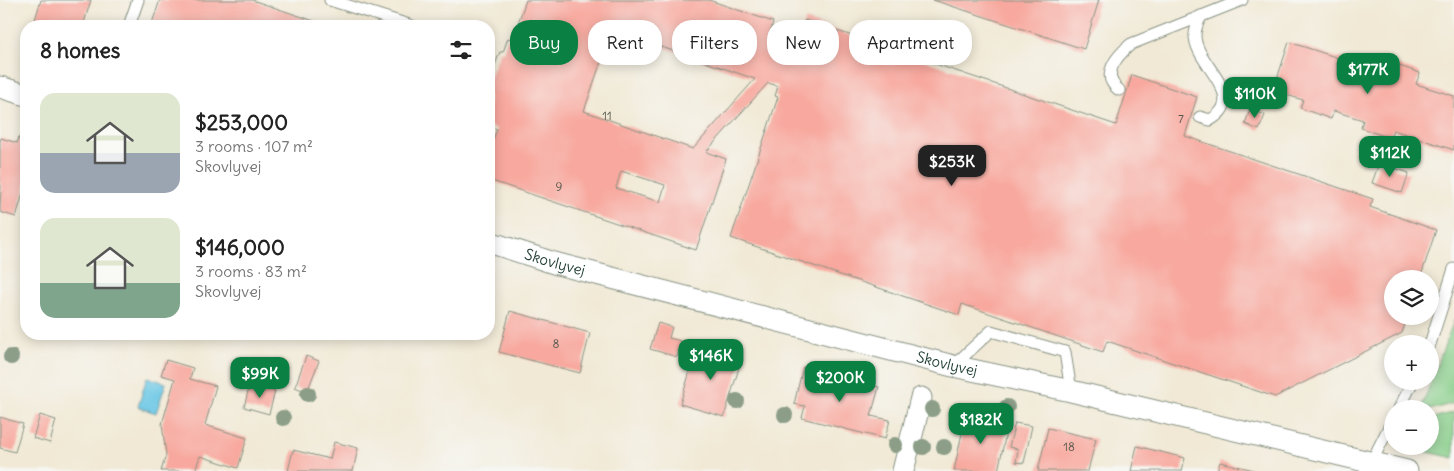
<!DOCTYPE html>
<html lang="en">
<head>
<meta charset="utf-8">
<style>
	:root { --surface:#fff; --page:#f6f6f6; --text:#222; --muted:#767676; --accent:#0b8043 }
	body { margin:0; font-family:Delius,sans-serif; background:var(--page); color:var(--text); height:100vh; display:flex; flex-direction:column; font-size:19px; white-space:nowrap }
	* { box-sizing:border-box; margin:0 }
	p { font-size:16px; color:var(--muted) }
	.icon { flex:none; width:28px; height:28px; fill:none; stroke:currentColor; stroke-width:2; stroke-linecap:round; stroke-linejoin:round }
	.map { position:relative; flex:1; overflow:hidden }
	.sheet { position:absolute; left:20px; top:20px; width:475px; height:320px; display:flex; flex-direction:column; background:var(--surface); border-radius:20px; box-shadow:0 2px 12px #0003 }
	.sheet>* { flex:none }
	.banner { position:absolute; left:510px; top:20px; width:475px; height:45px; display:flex; gap:10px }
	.controls { position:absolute; left:1384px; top:270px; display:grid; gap:10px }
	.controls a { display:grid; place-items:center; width:55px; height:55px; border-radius:50%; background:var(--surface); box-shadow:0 2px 12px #0003; font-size:25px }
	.price { position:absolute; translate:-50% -42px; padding:0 11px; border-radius:10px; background:var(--accent); color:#fff; font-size:16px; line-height:32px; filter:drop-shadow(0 1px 2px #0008) }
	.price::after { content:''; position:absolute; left:50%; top:30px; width:15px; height:11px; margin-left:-8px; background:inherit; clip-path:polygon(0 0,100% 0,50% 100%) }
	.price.on { background:#222; color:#fff }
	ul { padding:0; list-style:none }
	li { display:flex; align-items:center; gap:15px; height:125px; padding:0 20px }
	li span { display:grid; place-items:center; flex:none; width:140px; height:100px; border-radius:15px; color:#555 }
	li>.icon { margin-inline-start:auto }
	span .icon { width:60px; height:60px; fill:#fffc; stroke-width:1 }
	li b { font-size:21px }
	h2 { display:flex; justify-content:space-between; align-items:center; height:60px; padding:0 20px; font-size:21px }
	.tag { padding:0 18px; border-radius:20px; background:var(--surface); box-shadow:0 2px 12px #0003; font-size:18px; line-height:45px }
	.tag.on { background:var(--accent); color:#fff }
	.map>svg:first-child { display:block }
	.green { fill:#86cd88; stroke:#52855e }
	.water { fill:#67c6e5; stroke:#43828c }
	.building { fill:#f8a89e; fill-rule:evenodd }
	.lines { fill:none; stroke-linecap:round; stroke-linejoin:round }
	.service-casing { stroke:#889384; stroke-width:13 }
	.minor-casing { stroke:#889384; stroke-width:23 }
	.service { stroke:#fff; stroke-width:11 }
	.minor { stroke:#fff; stroke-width:21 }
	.tree { fill:#8c9e88 }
	.labels { text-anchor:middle; stroke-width:4; stroke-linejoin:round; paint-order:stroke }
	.number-label { font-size:12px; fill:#55584e }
	.street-label { font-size:15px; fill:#1f3d34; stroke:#f6f6f2 }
</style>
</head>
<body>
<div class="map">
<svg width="1454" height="471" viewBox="0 0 1454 471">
	<rect width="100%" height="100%" fill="#f6f6f2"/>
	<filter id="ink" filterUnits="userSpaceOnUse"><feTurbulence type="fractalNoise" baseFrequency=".02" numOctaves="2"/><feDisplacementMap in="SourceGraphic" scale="10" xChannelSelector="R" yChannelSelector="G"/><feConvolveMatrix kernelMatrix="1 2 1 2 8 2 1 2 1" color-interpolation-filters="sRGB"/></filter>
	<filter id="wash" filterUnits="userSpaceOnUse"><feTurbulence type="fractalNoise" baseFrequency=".0096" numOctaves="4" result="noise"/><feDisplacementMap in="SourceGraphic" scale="20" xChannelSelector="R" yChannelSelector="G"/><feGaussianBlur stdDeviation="1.12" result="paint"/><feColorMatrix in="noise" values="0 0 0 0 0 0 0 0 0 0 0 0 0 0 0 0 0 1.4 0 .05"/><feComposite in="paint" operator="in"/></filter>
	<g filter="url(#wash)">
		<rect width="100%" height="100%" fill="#f1e9d5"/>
		<!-- green -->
		<g class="green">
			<polygon points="1454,320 1454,403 1430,410 1430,409 1421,409"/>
			<polygon points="1454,412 1454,458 1401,446 1430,446 1430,419"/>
		</g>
		<!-- water -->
		<polygon class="water" points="147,377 166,383 156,413 138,407"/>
		<g id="blocks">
			<!-- building -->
			<g class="building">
				<polygon points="41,0 91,0 83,26 33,26"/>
				<polygon points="160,0 252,0 329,26 188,26 184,24 183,26 151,26"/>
				<path d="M526,0H709L773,22L769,36L796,45L805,20L1116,125L1132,75L1197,97L1185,136L1373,199L1370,207L1436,230L1420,279H1392V316H1408L1402,333L1275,397L1107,341L1103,352L962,304L959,315L731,238L778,97L775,96L778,86L768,83L706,152L726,159L696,250L489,180V148H490L497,129L489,126V80L500,52H503L508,38L510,39L515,25L517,26ZM612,30L755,79L693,149L584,111ZM621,171L665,185L660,202L616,188Z"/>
				<polygon points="933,0 1099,0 1084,49"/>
				<polygon points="1289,42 1385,73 1388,62 1420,73 1416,84 1454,96 1454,150 1393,130 1390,138 1361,128 1363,120 1334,111 1331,119 1300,108 1303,100 1273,91"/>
				<polygon points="1250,109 1265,115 1259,130 1245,124"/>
				<polygon points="19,137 26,140 26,183 16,217 0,212 1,185 0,184 0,141 1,138 17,143"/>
				<polygon points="1379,163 1409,173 1402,193 1372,183"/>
				<polygon points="510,311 590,333 580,373 499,352"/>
				<polygon points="658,323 672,327 669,338 681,341 677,357 650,349"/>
				<polygon points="698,345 742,358 724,417 680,404"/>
				<polygon points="306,356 319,361 307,392 295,387"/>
				<polygon points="166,360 193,368 190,379 216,386 205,425 247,438 238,468 200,456 195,471 161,471 166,455 162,424 175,379 161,375"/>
				<polygon points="803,367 879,387 871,416 890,420 885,439 802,418 805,406 794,404"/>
				<polygon points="250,384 275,391 269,414 244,407"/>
				<polygon points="966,414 1008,423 998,471 954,471"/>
				<polygon points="40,415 56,420 50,443 33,438"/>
				<polygon points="0,417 23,424 15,452 0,448"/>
				<polygon points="1015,423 1032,426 1024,463 1016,462 1018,449 1009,447"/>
				<polygon points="1048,428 1096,439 1088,471 1038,471"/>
				<polygon points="334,442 358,448 353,471 288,471 293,450 330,459"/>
				<polygon points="1137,446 1185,458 1182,471 1131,471"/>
				<polygon points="1220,462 1254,470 1254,471 1217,471"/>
			</g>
		</g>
	</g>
	<g filter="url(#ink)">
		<use href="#blocks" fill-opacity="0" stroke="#889384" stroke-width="1"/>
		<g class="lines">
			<!-- service casing -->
			<g class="service-casing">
				<g id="service">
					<polyline points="330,0 412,26"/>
					<polyline points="129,26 138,0"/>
					<path d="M1119,90C1099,75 1118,55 1131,44L1242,0"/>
					<path d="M1200,117L1210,120C1251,97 1194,64 1195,35C1195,28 1198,22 1201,16"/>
					<polyline points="1430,344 1454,269"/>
					<polyline points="953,366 991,331 1065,352 1071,391"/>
					<polyline points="1399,409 1413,381"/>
					<polyline points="1371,463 1392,421"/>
				</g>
			</g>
			<!-- minor casing -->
			<g class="minor-casing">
				<g id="minor">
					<polyline points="0,87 26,95"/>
					<path id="s1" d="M489,242L554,263L953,366L1071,391L1407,471"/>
					<polyline points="903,471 921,398"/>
				</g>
			</g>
			<!-- service -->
			<use href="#service" class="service"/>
			<!-- minor -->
			<use href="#minor" class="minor"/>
		</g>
		<!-- trees -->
		<g class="tree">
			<circle cx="11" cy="357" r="8"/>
			<circle cx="308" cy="394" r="8"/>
			<circle cx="737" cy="401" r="8"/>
			<circle cx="1007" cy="407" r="8"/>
			<circle cx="932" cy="409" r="8"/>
			<circle cx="785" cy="415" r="8"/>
			<circle cx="283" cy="418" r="8"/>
			<circle cx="895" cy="445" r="8"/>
			<circle cx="923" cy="447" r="8"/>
			<circle cx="944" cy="447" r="8"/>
		</g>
	</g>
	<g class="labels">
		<!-- number labels -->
		<g class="number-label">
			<text x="607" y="120">11</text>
			<text x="1181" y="123">7</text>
			<text x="559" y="191">9</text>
			<text x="556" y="348">8</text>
			<text x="1069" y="451">18</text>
		</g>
		<!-- street labels -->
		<g class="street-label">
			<text dy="5" stroke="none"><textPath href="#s1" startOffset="69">Skovlyvej</textPath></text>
			<text dy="5" stroke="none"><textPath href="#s1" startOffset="474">Skovlyvej</textPath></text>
		</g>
	</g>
</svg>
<div class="controls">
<a><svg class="icon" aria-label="layers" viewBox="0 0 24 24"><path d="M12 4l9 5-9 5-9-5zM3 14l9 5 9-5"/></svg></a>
<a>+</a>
<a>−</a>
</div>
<b class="price" style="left:1368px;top:95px">$177K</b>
<b class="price" style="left:1255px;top:119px">$110K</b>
<b class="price" style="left:1390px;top:178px">$112K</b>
<b class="price on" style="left:952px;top:187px">$253K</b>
<b class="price" style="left:711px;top:381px">$146K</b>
<b class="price" style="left:260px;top:399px">$99K</b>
<b class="price" style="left:840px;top:403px">$200K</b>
<b class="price" style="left:981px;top:445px">$182K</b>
<div class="banner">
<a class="tag on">Buy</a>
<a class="tag">Rent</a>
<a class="tag">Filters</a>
<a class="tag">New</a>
<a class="tag">Apartment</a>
</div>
<section class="sheet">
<h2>8 homes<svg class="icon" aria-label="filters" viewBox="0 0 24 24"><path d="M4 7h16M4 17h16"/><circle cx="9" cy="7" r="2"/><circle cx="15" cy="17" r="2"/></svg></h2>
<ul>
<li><span style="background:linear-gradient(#dfe7d0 60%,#9aa5b1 0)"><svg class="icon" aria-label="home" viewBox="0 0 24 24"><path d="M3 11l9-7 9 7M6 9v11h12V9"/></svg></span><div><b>$253,000</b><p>3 rooms · 107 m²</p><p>Skovlyvej</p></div></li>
<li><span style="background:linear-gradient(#dfe7d0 65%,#7fa58c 0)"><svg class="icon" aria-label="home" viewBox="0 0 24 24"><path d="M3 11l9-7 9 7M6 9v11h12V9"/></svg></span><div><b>$146,000</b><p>3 rooms · 83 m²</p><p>Skovlyvej</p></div></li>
</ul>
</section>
</div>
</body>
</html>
